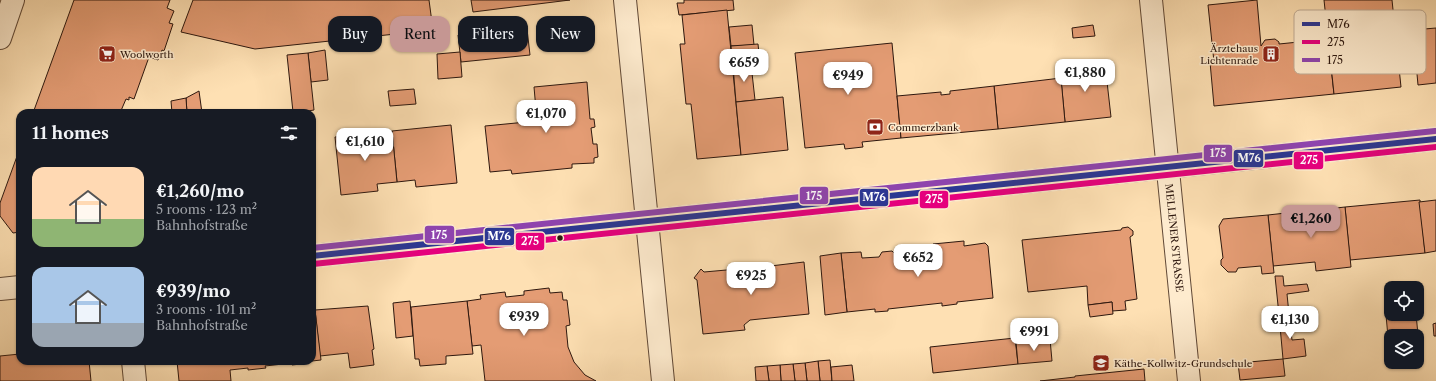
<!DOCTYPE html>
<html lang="en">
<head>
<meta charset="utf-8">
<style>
	:root { --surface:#171b24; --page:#242831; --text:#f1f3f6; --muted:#9ea1a6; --accent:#c59692 }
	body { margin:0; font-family:"Libre Caslon Text",serif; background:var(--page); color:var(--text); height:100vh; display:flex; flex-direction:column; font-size:15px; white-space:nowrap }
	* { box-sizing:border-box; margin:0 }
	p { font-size:13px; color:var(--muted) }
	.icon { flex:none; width:22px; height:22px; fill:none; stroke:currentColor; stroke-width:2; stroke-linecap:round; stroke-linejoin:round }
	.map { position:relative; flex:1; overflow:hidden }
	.side { position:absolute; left:16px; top:109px; width:300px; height:256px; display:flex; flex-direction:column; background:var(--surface); border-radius:12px; box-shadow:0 1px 3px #0004 }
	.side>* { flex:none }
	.top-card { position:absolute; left:328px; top:16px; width:380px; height:36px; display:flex; gap:8px }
	.fabs { position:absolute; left:1384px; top:281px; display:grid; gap:8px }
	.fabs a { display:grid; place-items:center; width:40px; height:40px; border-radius:8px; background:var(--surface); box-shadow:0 1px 3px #0004; font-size:20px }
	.price { position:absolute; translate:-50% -34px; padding:0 9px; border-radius:8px; background:#fff; color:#222; font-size:13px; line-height:26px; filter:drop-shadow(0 1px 2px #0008) }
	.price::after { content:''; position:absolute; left:50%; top:24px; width:12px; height:9px; margin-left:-6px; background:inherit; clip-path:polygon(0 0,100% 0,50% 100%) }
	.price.current { background:var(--accent); color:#111 }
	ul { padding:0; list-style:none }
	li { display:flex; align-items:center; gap:12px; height:100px; padding:0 16px }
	li span { display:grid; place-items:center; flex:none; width:112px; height:80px; border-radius:12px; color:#555 }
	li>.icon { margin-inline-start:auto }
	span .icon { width:48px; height:48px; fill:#fffc; stroke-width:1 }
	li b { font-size:17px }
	h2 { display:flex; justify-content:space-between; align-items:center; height:48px; padding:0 16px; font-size:17px }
	.pill { padding:0 14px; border-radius:12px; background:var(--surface); box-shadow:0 1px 3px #0004; font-size:14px; line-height:36px }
	.pill.current { background:var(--accent); color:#111 }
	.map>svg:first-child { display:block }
	.building { fill:#e49c74; stroke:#2d170e }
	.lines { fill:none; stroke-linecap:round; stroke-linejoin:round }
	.minor-casing { stroke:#614937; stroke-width:24 }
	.minor { stroke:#feebce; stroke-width:22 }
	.bus-1-casing { stroke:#feebce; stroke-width:9 }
	.bus-2-casing { stroke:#feebce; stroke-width:9 }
	.bus-3-casing { stroke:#feebce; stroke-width:9 }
	.bus-1 { stroke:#2c3792; stroke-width:6 }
	.bus-2 { stroke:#e5007d; stroke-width:6 }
	.bus-3 { stroke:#8e44ad; stroke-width:6 }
	.bus-dot { fill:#2d170e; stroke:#feebce; stroke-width:1.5 }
	.labels { text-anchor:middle; stroke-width:3; stroke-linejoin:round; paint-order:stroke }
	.poi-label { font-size:10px; fill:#2d170e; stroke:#feebce; text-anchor:start }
	.street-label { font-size:10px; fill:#2d170e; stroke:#feebce }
	.key { fill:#feebce; stroke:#bfab94; stroke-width:1 }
	.key-label { font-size:11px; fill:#2d170e }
	.line-badge { stroke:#feebce; stroke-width:1.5 }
	.badge-label { font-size:11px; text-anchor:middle; font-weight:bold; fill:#fff }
</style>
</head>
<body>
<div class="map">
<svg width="1436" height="381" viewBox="0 0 1436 381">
	<rect width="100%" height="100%" fill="#fee0b3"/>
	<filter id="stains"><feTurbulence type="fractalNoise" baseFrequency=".005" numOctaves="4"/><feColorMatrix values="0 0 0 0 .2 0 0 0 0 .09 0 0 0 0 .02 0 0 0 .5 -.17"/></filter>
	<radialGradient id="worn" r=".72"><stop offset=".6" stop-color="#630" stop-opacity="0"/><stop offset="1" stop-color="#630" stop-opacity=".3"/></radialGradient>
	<!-- building -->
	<g class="building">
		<polygon points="74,0 170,0 167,8 174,11 169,23 173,24 164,51 162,50 158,60 149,57 134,99 129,97 129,100 126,99 120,113 33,113"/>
		<polygon points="193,0 429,0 433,30 255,49 181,32"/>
		<polygon points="471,0 570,0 473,12"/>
		<polygon points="684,0 733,0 734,10 679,15 677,3 684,3"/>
		<polygon points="1257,0 1261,46 1265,40 1275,39 1279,42 1279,44 1328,39 1334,94 1214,106 1210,62 1214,62 1208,5"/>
		<polygon points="1324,0 1392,0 1401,87 1334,94"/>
		<polygon points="727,10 741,155 697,159 691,104 686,104 680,44 685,44 682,15"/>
		<polygon points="752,25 754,45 731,46 729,27"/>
		<polygon points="1093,25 1095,36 1073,38 1072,28"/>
		<polygon points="1436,28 1436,83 1418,85 1413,30"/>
		<polygon points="527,29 530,55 461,62 458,35"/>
		<polygon points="892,43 901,138 862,142 863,147 845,149 844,144 805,148 795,53"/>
		<polygon points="758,44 760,63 733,66 731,46"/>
		<polygon points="325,50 328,80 311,82 308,53"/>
		<polygon points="460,52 462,77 438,79 437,54"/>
		<polygon points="308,53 314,110 308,111 308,113 293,112 287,55"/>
		<polygon points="751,64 755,100 736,102 733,66"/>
		<polygon points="1105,64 1111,117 1065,122 1060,69"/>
		<polygon points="1061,78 1065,122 998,129 994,86"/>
		<polygon points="587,82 590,119 594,119 595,127 591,128 593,144 597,144 598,157 594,158 594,163 572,164 572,168 512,174 511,170 490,172 485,126 537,121 534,87"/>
		<polygon points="994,86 998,129 901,138 897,96 941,92 941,95 950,94 950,91"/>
		<polygon points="414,89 416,104 390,106 388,91"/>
		<polygon points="199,91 202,113 187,113 186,98"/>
		<polygon points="783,97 788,150 741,155 736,102"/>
		<polygon points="186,98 187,113 172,113 171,101"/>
		<polygon points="451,125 457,183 416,187 415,180 397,182 392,131"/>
		<polygon points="392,131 397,182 377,184 378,191 341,195 335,137"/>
		<polygon points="20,148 20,232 13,233 0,216 0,203"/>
		<polygon points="1420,200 1425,253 1350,260 1345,207"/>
		<polygon points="1436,200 1436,251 1425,253 1419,202"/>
		<polygon points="1345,207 1351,267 1316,271 1315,262 1273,266 1268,215 1286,213 1289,211 1301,209 1302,212"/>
		<polygon points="1268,215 1274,273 1262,274 1261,266 1238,268 1236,272 1228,272 1221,265 1221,260 1223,258 1219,226 1223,219"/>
		<polygon points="1128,227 1133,231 1133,235 1130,237 1137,299 1125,301 1126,310 1112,311 1112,302 1088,305 1087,286 1028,292 1022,240 1121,230 1122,228"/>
		<polygon points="964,241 964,246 985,243 988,246 993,298 957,302 957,304 942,306 942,303 888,309 888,311 875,312 875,309 847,312 841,253 861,252 862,258 879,257 882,252 892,251 896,255 934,252 933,244"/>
		<polygon points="841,253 847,312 825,315 820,256"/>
		<polygon points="804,262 809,314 750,320 744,325 745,330 703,334 697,280 694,278 701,269 704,272 749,268 750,267 761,266 762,267"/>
		<polygon points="1275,276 1283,276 1284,286 1307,284 1309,291 1287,294 1289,314 1279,315"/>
		<polygon points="549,288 550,293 562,292 563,300 567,300 570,325 566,326 568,347 574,362 585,375 596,381 485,381 481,345 472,346 467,301 481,299 480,295 505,292 506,297 524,295 524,291"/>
		<polygon points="410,301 413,336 396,338 393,303"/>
		<polygon points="467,301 473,354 446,356 446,364 420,366 419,359 415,359 411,307"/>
		<polygon points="1112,302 1113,314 1090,317 1088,305"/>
		<polygon points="1391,303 1391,314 1416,314 1419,345 1417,345 1417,336 1391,336 1391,348 1389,348 1385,304"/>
		<polygon points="368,306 374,349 372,350 374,365 350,368 348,353 320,356 315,310"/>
		<polygon points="312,310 315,310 321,360 312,361"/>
		<polygon points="1289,314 1292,340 1304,339 1306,356 1283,359 1279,315"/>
		<polygon points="1436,323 1436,336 1434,336 1433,324"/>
		<polygon points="1015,338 1018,364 933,373 930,347"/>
		<polygon points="1050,339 1052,361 1018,364 1016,342"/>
		<polygon points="20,354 20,361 89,361 91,381 0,381 0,356"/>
		<polygon points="1283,359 1285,376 1240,380 1238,363"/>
		<polygon points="830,360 832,381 820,381 818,361"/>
		<polygon points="177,361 308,361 309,363 292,365 292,363 265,366 266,368 248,370 248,368 230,370 231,381 179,381"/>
		<polygon points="818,361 820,381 807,381 805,363"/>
		<polygon points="805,363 807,381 795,381 793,364"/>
		<polygon points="793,364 795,381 781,381 780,365"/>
		<polygon points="780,365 781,381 769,381 767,366"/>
		<polygon points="852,365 854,381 832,381 831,367"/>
		<polygon points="767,366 769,381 756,381 755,367"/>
		<polygon points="1144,369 1145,381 1040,381 1075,377 1075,376"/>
	</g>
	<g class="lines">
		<!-- minor casing -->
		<g class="minor-casing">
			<g id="minor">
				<polyline points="625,0 663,381"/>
				<path id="s1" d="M1151,0L1189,381"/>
				<polyline points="0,38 13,0"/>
				<polyline points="312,256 1436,139"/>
				<polyline points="0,289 20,287"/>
				<polyline points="133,361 135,381"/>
			</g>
		</g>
		<!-- minor -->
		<use href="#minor" class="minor"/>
		<!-- bus-1 casing -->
		<g class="bus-1-casing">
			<polyline id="bus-1" points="312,256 1436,139"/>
		</g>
		<!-- bus-2 casing -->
		<g class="bus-2-casing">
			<polyline id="bus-2" points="313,264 1436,147"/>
		</g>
		<!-- bus-3 casing -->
		<g class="bus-3-casing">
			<polyline id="bus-3" points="312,248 1435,131"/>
		</g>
		<!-- bus-1 -->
		<use href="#bus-1" class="bus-1"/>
		<!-- bus-2 -->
		<use href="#bus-2" class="bus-2"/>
		<!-- bus-3 -->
		<use href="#bus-3" class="bus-3"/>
	</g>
	<!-- icons -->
	<defs>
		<g id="supermarket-square" transform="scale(0.9)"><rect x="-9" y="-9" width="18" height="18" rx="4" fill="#8f2418" stroke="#feebce"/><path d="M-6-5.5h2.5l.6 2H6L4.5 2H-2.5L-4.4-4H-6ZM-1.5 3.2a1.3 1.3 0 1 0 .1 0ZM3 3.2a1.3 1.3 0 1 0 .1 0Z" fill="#fff"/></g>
		<g id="building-square" transform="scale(0.9)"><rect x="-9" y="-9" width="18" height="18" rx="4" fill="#8f2418" stroke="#feebce"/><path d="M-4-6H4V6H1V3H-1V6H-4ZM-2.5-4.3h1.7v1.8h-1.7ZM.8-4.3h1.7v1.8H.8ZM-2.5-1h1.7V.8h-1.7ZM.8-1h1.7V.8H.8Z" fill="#fff"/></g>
		<g id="bank-square" transform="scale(0.9)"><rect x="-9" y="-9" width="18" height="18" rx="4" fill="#8f2418" stroke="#feebce"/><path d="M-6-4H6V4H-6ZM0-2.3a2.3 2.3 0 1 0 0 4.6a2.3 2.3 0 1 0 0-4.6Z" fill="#fff"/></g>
		<g id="school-square" transform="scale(0.9)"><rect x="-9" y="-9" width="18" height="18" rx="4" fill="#8f2418" stroke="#feebce"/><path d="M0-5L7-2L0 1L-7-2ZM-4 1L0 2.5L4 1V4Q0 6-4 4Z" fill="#fff"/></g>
	</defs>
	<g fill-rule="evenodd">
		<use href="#supermarket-square" x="107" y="54"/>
		<use href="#building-square" x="1271" y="54"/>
		<use href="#bank-square" x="875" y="127"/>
		<use href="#school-square" x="1101" y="363"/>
	</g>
	<!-- markers -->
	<circle class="bus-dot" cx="560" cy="238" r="3.5"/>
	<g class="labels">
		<!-- poi labels -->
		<g class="poi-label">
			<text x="1258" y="52" text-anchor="end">Ärztehaus<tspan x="1258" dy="12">Lichtenrade</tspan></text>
			<text x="120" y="58">Woolworth</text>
			<text x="888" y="131">Commerzbank</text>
			<text x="1114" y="367">Käthe-Kollwitz-Grundschule</text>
		</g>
		<!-- street labels -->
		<g class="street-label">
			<text dy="4" stroke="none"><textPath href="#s1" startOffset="239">MELLENER STRASSE</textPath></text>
		</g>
	</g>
	<!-- legend -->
	<rect x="1294" y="10" width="132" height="64" rx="6" class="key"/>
	<rect x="1302" y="22" width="18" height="4" fill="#2c3792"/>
	<rect x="1302" y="40" width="18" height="4" fill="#e5007d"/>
	<rect x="1302" y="58" width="18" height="4" fill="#8e44ad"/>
	<g class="key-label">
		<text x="1327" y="28">M76</text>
		<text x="1327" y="46">275</text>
		<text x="1327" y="64">175</text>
	</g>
	<g class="line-badge">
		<rect x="1203" y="144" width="30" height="19" rx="4" fill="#8e44ad"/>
		<rect x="1233" y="149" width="31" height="19" rx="4" fill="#2c3792"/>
		<rect x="1293" y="151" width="31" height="19" rx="4" fill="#e5007d"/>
		<rect x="799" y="186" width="30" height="19" rx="4" fill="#8e44ad"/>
		<rect x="859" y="188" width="30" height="19" rx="4" fill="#2c3792"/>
		<rect x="919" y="190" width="30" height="19" rx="4" fill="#e5007d"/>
		<rect x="424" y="225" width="31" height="19" rx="4" fill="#8e44ad"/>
		<rect x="484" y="227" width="31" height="19" rx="4" fill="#2c3792"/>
		<rect x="515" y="232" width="30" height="19" rx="4" fill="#e5007d"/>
	</g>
	<g class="badge-label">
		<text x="1218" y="157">175</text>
		<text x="1249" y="162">M76</text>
		<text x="1309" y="164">275</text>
		<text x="814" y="200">175</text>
		<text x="874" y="201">M76</text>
		<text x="934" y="203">275</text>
		<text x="439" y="239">175</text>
		<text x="499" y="240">M76</text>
		<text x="530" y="245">275</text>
	</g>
	<rect width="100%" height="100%" filter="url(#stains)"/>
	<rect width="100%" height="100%" fill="url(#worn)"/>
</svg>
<div class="fabs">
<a><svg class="icon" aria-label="locate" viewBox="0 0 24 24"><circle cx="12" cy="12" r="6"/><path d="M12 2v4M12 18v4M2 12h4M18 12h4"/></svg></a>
<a><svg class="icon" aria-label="layers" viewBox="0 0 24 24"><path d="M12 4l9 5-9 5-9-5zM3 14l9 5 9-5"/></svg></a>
</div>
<b class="price" style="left:744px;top:83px">€659</b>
<b class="price" style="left:1085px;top:93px">€1,880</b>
<b class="price" style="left:848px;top:96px">€949</b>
<b class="price" style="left:546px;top:134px">€1,070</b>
<b class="price" style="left:365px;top:162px">€1,610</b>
<b class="price current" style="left:1311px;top:239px">€1,260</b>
<b class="price" style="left:918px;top:278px">€652</b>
<b class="price" style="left:751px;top:296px">€925</b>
<b class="price" style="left:524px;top:337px">€939</b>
<b class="price" style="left:1290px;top:340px">€1,130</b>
<b class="price" style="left:1034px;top:352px">€991</b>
<div class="top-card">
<a class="pill">Buy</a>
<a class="pill current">Rent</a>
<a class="pill">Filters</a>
<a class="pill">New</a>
</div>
<section class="side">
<h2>11 homes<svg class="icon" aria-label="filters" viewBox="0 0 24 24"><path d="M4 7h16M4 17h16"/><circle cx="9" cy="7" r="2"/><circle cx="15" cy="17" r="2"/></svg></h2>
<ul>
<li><span style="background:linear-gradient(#ffd9b3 65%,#8fb573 0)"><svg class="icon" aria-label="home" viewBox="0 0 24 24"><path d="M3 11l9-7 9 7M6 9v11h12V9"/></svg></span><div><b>€1,260/mo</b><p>5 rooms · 123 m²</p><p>Bahnhofstraße</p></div></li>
<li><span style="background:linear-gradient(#a9c7e8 70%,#9aa5b1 0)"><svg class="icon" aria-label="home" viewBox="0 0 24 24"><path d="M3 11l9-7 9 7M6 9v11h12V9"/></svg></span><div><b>€939/mo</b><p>3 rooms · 101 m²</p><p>Bahnhofstraße</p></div></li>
</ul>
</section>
</div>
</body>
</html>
